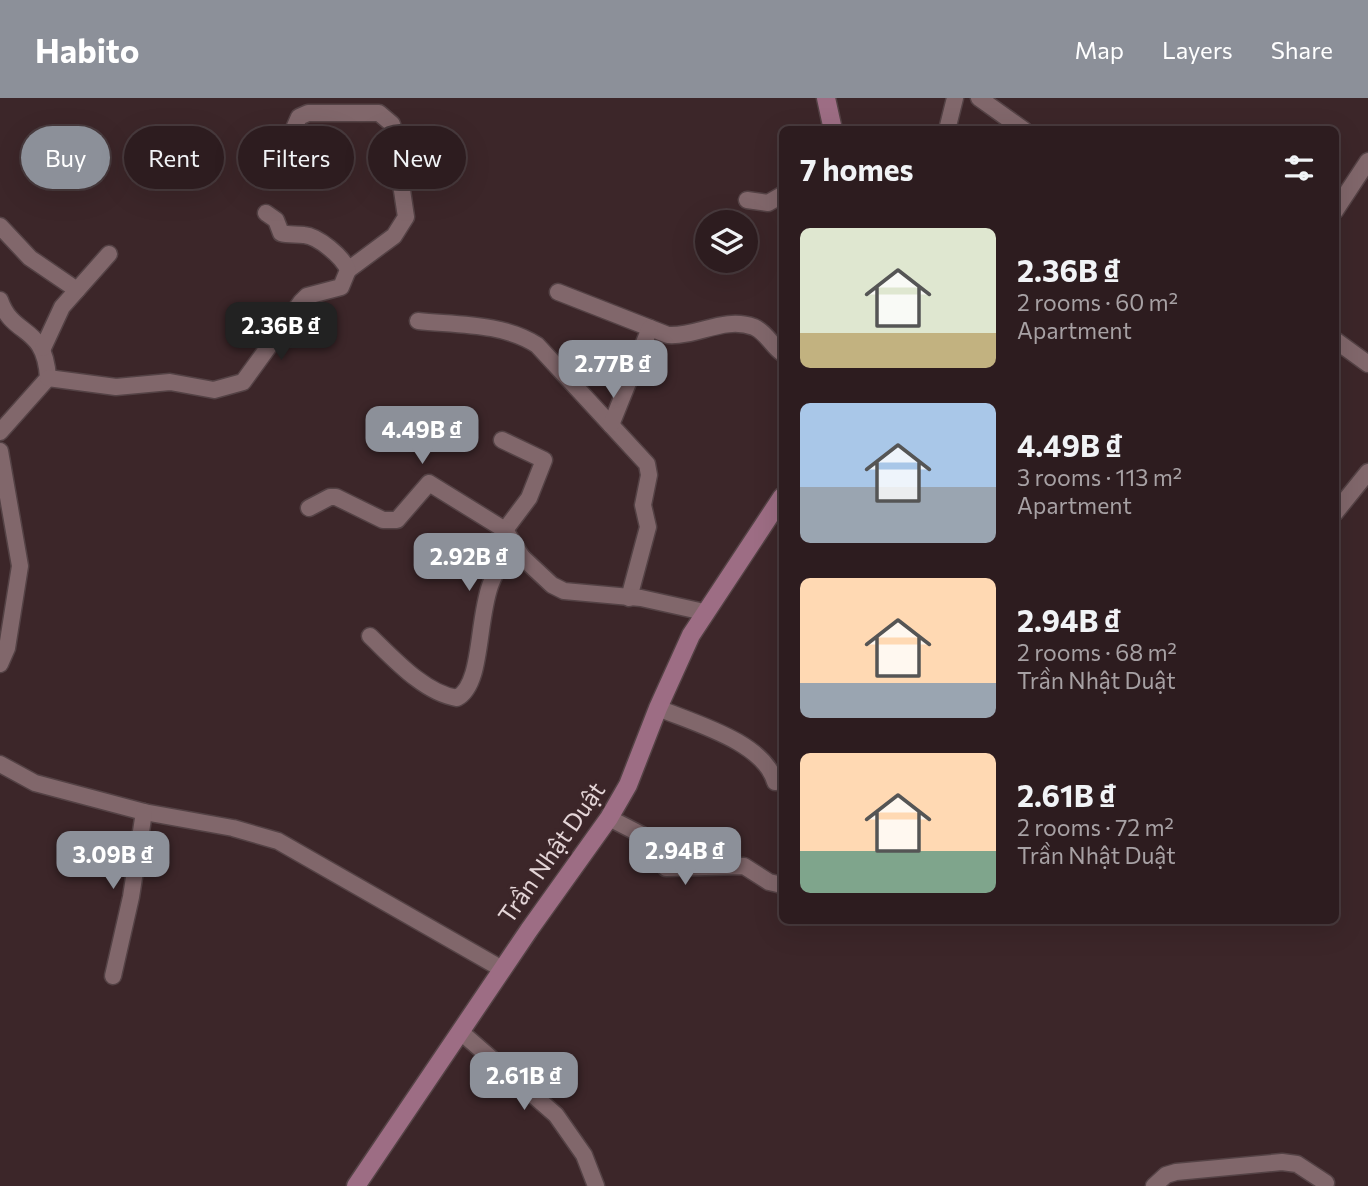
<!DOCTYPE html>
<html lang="en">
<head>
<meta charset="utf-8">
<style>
	:root { --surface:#2d1c1f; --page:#352528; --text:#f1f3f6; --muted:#a7a1a4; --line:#483a3d; --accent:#8c9099 }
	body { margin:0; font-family:Commissioner,sans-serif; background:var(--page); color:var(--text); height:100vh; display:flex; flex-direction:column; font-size:26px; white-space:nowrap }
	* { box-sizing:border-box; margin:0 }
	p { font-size:23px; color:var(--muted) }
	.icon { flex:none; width:38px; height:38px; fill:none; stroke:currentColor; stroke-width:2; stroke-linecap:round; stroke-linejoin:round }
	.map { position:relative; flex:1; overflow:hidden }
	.sheet { position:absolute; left:779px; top:28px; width:560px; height:798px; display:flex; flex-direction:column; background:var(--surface); border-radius:10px; box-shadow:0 7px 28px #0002,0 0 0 2px var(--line) }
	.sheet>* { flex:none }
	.hud { position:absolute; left:21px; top:28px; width:653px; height:63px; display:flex; gap:14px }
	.tools { position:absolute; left:695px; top:112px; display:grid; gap:14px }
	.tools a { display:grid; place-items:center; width:63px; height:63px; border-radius:50%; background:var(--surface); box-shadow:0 7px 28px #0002,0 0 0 2px var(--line); font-size:35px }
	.price { position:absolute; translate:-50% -60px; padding:0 16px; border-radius:14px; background:var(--accent); color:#fff; font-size:23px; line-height:46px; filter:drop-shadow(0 2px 4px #0008) }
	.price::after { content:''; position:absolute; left:50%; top:42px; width:21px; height:16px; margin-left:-10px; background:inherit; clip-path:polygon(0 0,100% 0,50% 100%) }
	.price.active { background:#222; color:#fff }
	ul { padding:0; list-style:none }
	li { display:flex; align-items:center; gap:21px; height:175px; padding:0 21px }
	li span { display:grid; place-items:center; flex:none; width:196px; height:140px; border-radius:10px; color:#555 }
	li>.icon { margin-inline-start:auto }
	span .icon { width:84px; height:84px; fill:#fffc; stroke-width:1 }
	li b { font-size:30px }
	h2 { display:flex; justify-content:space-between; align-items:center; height:84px; padding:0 21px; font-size:30px }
	.tag { padding:0 24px; border-radius:32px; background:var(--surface); box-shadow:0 7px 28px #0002,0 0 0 2px var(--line); font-size:24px; line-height:63px }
	.tag.active { background:var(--accent); color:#fff }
	header { display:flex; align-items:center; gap:42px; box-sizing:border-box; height:98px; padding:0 35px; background:var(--accent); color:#fff }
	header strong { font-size:33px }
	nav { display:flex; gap:38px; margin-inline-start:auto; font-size:24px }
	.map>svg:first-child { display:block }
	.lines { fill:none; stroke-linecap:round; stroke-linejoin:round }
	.street-casing { stroke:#544245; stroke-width:19 }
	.secondary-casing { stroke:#544245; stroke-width:21 }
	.street { stroke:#81676b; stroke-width:16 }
	.secondary { stroke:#9d6d84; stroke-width:18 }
	.labels { text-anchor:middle; stroke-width:7; stroke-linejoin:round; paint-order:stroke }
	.street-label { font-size:24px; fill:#e4d5d7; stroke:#3c2629 }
</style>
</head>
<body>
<header>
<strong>Habito</strong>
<nav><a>Map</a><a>Layers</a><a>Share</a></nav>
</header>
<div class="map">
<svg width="1368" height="1088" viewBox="0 0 1368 1088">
	<rect width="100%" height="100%" fill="#3c2629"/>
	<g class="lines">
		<!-- street casing -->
		<g class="street-casing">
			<g id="street">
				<polyline points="979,0 1024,32"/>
				<polyline points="947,32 955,0"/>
				<polyline points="289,42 299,19 308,15 379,15 392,26 406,119 394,138 348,172"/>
				<polyline points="747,102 768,105 782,97"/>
				<polyline points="1335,113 1368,63"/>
				<polyline points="0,128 30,160 77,192"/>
				<path d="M558,194L668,237C697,239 724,218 754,229C766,234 772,248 782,255"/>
				<path d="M0,202C13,240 45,226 48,280L0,334"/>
				<path d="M418,223C458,227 503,225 537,247L647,366L649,377L643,407L648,429L629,500"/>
				<polyline points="1335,242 1368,266"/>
				<polyline points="43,250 62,209 109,156"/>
				<path d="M48,280L116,289L170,284L214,292L243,284L301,204L307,198L341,189L348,172C343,159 318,138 304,137C296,136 288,137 281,135L276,122L266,115"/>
				<polyline points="611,327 650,230"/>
				<polyline points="502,342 544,362 529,400 505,432"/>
				<polyline points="0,353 20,468 7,550 0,566"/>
				<polyline points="309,410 330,399 336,399 383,422 397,422 429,385 505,432 522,459 552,487 564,493 641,500 704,514"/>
				<polyline points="1335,415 1368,374"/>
				<path d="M370,538C393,560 424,595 457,600C492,581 468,475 516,456L522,459"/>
				<path d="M658,610C694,625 764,644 775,684"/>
				<polyline points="0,666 35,685 144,714 233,730 278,743 502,871"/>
				<polyline points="609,720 646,739 666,770 744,768 769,784 782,787"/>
				<polyline points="113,878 131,799 144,714"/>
				<polyline points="462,935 556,1017 584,1057 596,1088"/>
				<polyline points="1154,1088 1166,1077 1176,1074 1282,1064 1297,1066 1326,1085"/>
			</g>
		</g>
		<!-- secondary casing -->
		<g class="secondary-casing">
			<g id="secondary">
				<polyline points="826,0 833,32"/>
				<polyline points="356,1088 529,832 609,720 628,687 658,610 691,537 782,399"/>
			</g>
		</g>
		<!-- street -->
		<use href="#street" class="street"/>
		<!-- secondary -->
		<use href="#secondary" class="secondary"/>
	</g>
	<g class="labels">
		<!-- street labels -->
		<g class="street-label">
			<text transform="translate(552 755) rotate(-55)" y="8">Trần Nhật Duật</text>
		</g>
	</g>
</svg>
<div class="tools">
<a><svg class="icon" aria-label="layers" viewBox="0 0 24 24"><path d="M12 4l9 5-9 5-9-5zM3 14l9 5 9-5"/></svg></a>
</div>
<b class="price active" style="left:281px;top:264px">2.36B ₫</b>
<b class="price" style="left:613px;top:302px">2.77B ₫</b>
<b class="price" style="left:422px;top:368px">4.49B ₫</b>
<b class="price" style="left:469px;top:495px">2.92B ₫</b>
<b class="price" style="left:685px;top:789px">2.94B ₫</b>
<b class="price" style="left:113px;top:793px">3.09B ₫</b>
<b class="price" style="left:524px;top:1014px">2.61B ₫</b>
<div class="hud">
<a class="tag active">Buy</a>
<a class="tag">Rent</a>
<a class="tag">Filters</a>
<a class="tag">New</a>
</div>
<section class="sheet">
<h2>7 homes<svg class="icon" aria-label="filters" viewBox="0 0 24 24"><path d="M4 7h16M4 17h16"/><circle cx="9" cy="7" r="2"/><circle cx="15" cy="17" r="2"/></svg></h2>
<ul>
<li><span style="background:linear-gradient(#dfe7d0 75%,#c2b280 0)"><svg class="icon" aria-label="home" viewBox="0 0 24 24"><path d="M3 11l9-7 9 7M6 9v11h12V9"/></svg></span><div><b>2.36B ₫</b><p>2 rooms · 60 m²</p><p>Apartment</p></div></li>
<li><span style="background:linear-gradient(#a9c7e8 60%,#9aa5b1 0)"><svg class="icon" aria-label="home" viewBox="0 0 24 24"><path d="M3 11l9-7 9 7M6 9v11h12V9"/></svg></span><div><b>4.49B ₫</b><p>3 rooms · 113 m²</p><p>Apartment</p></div></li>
<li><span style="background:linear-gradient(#ffd9b3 75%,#9aa5b1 0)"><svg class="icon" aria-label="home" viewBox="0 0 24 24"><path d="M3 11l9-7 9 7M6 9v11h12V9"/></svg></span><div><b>2.94B ₫</b><p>2 rooms · 68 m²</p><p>Trần Nhật Duật</p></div></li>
<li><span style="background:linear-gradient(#ffd9b3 70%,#7fa58c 0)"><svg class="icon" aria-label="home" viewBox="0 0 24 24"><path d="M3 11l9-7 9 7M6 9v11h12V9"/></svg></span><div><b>2.61B ₫</b><p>2 rooms · 72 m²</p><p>Trần Nhật Duật</p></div></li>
</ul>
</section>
</div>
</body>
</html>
